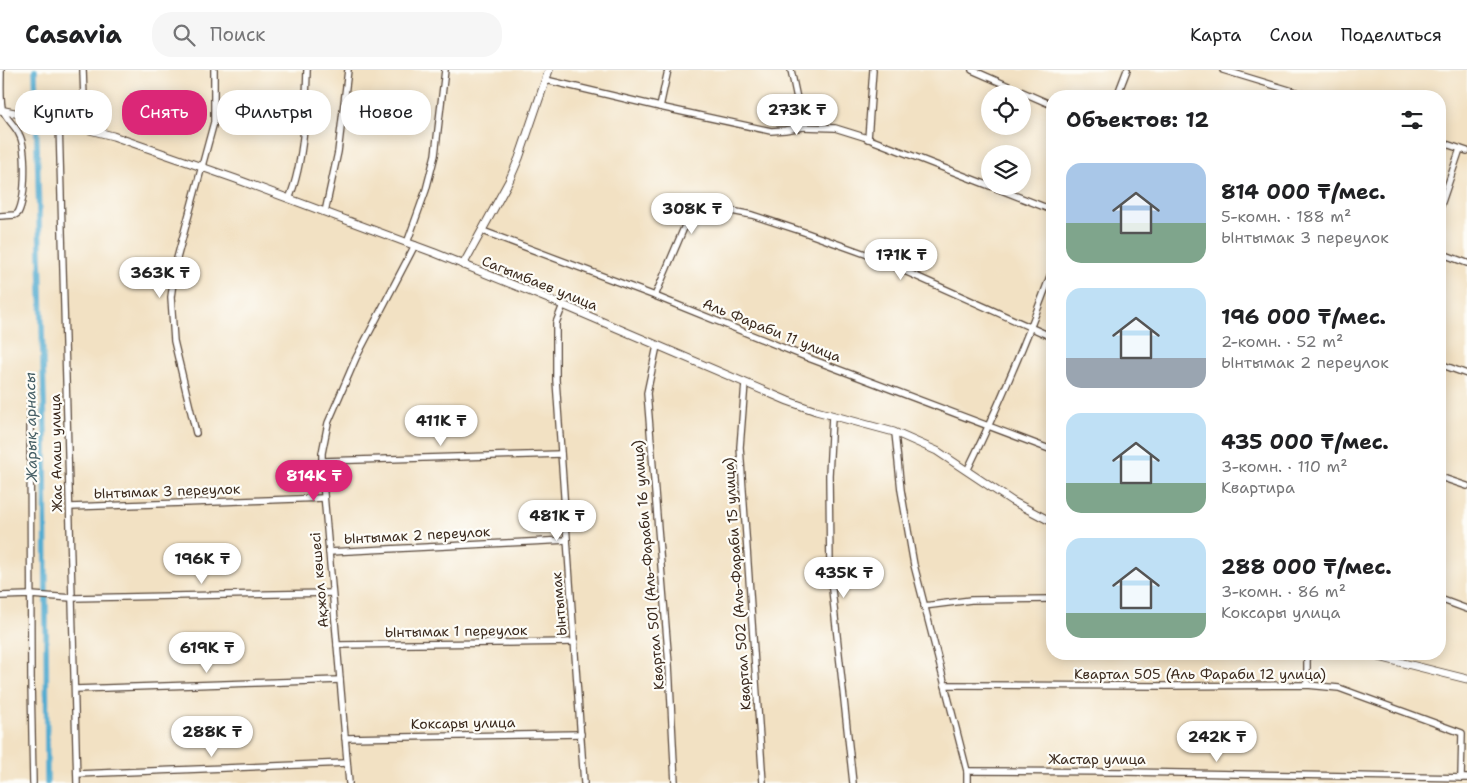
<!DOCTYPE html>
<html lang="ru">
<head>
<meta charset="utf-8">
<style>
	:root { --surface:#fff; --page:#f6f6f6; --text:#202124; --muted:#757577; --line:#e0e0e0; --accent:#db2777 }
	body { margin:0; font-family:"Shantell Sans",sans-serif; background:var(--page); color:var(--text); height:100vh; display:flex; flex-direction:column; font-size:19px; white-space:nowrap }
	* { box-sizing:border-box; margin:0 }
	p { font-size:16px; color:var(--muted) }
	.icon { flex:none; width:28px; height:28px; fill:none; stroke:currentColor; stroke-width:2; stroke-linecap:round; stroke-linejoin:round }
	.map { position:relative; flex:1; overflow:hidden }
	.side { position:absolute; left:1046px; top:20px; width:400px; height:570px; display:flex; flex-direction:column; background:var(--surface); border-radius:20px; box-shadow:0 2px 12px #0003 }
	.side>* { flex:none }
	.top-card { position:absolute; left:15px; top:20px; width:475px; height:45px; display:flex; gap:10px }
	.fabs { position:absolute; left:981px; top:15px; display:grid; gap:10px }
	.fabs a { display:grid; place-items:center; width:50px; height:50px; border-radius:50%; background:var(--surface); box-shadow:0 2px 12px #0003; font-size:25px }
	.price { position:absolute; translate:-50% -42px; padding:0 11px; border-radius:18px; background:#fff; color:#222; font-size:16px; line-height:32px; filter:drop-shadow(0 1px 2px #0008) }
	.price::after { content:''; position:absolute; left:50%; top:30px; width:15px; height:11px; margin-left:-8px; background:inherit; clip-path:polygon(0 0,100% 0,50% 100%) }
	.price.selected { background:var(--accent); color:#fff }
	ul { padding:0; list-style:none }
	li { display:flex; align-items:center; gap:15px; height:125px; padding:0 20px }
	li span { display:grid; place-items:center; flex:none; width:140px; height:100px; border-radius:15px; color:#555 }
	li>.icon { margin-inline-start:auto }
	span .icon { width:60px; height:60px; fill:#fffc; stroke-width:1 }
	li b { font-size:21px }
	h2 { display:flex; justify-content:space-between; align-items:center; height:60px; padding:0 20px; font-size:21px }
	.tag { padding:0 18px; border-radius:20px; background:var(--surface); box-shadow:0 2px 12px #0003; font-size:18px; line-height:45px }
	.tag.selected { background:var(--accent); color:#fff }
	header { display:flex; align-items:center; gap:30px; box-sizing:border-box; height:70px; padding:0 25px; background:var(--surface); border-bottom:1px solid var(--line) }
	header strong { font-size:24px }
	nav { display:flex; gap:28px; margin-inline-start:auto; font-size:18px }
	.search { width:350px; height:45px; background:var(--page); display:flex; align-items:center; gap:12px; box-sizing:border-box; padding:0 18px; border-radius:20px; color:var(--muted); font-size:19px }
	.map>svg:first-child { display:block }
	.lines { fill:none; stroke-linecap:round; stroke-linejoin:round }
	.canal { stroke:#53acd0; stroke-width:5.5 }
	.minor-casing { stroke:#564537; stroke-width:8 }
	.tertiary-casing { stroke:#564537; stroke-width:9 }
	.minor { stroke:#fff; stroke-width:5.5 }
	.tertiary { stroke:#fff; stroke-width:7 }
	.labels { text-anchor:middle; stroke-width:4.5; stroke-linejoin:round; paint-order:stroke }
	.street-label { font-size:14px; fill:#3b2a1e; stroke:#fdfcf7 }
	.water-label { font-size:15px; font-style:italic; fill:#455e65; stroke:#fdfcf7 }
</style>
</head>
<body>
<header>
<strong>Casavia</strong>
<div class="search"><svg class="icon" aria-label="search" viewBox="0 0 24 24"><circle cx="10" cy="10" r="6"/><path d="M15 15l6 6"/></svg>Поиск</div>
<nav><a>Карта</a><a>Слои</a><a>Поделиться</a></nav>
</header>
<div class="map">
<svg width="1467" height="713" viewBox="0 0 1467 713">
	<rect width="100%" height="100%" fill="#fdfcf7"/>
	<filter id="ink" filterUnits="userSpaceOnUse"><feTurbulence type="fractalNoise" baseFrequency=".02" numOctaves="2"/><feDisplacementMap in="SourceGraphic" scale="10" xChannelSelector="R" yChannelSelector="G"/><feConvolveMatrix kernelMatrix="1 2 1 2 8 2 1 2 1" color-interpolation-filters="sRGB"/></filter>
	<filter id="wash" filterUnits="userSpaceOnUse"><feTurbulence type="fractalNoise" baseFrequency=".0096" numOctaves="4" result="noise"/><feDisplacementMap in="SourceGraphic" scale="20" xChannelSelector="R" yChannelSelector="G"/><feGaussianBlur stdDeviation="1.12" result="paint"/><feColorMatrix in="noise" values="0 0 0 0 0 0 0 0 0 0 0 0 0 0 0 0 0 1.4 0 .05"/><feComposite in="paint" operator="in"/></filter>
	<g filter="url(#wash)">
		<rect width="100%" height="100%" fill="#f2e1c3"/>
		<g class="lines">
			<!-- canal -->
			<polyline class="canal" points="35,0 45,364 47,713"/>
		</g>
	</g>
	<g filter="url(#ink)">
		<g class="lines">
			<!-- minor casing -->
			<g class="minor-casing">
				<g id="minor">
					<polyline points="83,0 85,58"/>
					<polyline points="791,0 803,57 835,58 864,67 990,116"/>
					<polyline points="972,0 1052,35"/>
					<polyline points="1223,0 1309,26"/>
					<polyline points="546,10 660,37 771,61 785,60 803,57"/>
					<polyline points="1117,26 1127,0"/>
					<polyline points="660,37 668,0"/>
					<polyline points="59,52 77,713"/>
					<polyline points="868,69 873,0"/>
					<polyline points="1440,72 1467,81"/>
					<polyline points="991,116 1052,140"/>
					<path d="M289,129C304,93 306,39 307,0"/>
					<polyline points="1440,138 1460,79"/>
					<polyline points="325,142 338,82 348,0"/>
					<path d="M0,146L15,145L18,143C26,128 27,78 19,64C15,55 4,47 2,38C0,26 1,12 1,0"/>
					<polyline points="483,161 655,226 811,289 1052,380"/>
					<polyline points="407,173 426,120 435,85 445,0"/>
					<polyline points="1440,183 1467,193"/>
					<polyline points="655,226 689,146 695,138 701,135 752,145 804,162 871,186 1052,267"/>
					<polyline points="563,235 556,253 556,310 584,713"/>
					<polyline points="657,276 647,323 669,594 675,713"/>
					<polyline points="1440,294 1467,304"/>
					<polyline points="745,313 740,377 763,713"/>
					<polyline points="30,329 31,611 33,713"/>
					<polyline points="832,346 829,405 830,501 853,713"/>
					<polyline points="196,363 174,271 171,227 176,192 214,52 214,0"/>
					<polyline points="895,363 901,420 914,495 967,701 967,713"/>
					<polyline points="322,391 561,384"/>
					<path d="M967,401C999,336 1027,269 1052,201"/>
					<polyline points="1440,407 1467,416"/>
					<polyline points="70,437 324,428"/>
					<polyline points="329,482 567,470"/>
					<polyline points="0,526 31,525 72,528 332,523"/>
					<polyline points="1440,529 1467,539"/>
					<polyline points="924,536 971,530 1052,529"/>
					<polyline points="337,575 575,572"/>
					<polyline points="945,615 1166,616 1307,615 1339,618 1462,663 1461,708"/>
					<polyline points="1307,615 1307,584"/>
					<polyline points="75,619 340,610"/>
					<polyline points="345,668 581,664"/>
					<polyline points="967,701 1126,702 1467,708"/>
					<polyline points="77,704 347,693"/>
					<polyline points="349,713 322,401 322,383 328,353 356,288 415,175"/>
				</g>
			</g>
			<!-- tertiary casing -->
			<g class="tertiary-casing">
				<g id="tertiary">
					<polyline points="0,40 59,52 113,66 236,109 435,183 563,235 788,331 816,341 894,362 937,381 1012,431 1052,452"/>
					<polyline points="463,195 509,111 519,88 549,0"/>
					<polyline points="1367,584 1467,609"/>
				</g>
			</g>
			<!-- minor -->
			<use href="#minor" class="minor"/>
			<!-- tertiary -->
			<use href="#tertiary" class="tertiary"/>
		</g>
	</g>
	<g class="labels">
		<!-- street labels -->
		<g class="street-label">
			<text transform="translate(540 213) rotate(22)" y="5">Сагымбаев улица</text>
			<text transform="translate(772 260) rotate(22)" y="5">Аль Фараби 11 улица</text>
			<text transform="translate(56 383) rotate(-91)" y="5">Жас Алаш улица</text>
			<text transform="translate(167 421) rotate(-2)" y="5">Ынтымак 3 переулок</text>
			<text transform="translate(417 465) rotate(-3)" y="5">Ынтымак 2 переулок</text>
			<text transform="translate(648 495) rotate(-95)" y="5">Квартал 501 (Аль-Фараби 16 улица)</text>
			<text transform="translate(319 510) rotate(-95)" y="5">Ақжол көшесі</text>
			<text transform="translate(737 514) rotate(-94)" y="5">Квартал 502 (Аль-Фараби 15 улица)</text>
			<text transform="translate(559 534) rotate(-95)" y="5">Ынтымак</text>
			<text transform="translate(456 561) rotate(-1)" y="5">Ынтымак 1 переулок</text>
			<text x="1200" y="609">Квартал 505 (Аль Фараби 12 улица)</text>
			<text transform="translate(463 653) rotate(-1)" y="5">Коксары улица</text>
			<text x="1097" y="694">Жастар улица</text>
		</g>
		<!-- water labels -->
		<g class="water-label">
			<text transform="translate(31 357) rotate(-91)" y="5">Жарық арнасы</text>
		</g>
	</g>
</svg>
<div class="fabs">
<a><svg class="icon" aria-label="locate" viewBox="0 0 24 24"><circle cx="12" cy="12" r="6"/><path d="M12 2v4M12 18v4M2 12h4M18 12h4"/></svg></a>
<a><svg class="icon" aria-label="layers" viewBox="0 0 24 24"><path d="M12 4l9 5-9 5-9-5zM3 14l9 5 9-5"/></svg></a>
</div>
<b class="price" style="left:797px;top:66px">273K ₸</b>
<b class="price" style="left:692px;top:165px">308K ₸</b>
<b class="price" style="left:901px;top:211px">171K ₸</b>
<b class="price" style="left:160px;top:229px">363K ₸</b>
<b class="price" style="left:441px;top:377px">411K ₸</b>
<b class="price selected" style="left:314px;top:432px">814K ₸</b>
<b class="price" style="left:557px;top:472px">481K ₸</b>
<b class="price" style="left:202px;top:515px">196K ₸</b>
<b class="price" style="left:844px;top:529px">435K ₸</b>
<b class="price" style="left:207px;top:604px">619K ₸</b>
<b class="price" style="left:212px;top:688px">288K ₸</b>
<b class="price" style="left:1217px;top:693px">242K ₸</b>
<div class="top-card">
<a class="tag">Купить</a>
<a class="tag selected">Снять</a>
<a class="tag">Фильтры</a>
<a class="tag">Новое</a>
</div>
<section class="side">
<h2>Объектов: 12<svg class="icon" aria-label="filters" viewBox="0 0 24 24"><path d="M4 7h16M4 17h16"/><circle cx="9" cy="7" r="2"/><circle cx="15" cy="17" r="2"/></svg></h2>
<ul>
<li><span style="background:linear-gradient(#a9c7e8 60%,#7fa58c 0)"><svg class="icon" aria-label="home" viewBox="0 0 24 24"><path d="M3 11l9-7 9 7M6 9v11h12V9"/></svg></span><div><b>814 000 ₸/мес.</b><p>5-комн. · 188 m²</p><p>Ынтымак 3 переулок</p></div></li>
<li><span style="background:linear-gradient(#bfe0f5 70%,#9aa5b1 0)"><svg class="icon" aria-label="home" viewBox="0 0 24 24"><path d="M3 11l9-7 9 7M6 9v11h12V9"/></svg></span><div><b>196 000 ₸/мес.</b><p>2-комн. · 52 m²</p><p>Ынтымак 2 переулок</p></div></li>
<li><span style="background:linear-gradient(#bfe0f5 70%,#7fa58c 0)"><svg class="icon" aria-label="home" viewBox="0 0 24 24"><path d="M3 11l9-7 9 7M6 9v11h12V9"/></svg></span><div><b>435 000 ₸/мес.</b><p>3-комн. · 110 m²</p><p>Квартира</p></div></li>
<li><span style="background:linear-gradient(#bfe0f5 75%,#7fa58c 0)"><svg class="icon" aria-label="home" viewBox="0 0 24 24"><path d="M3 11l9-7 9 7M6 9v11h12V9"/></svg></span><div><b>288 000 ₸/мес.</b><p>3-комн. · 86 m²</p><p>Коксары улица</p></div></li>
</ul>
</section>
</div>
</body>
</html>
